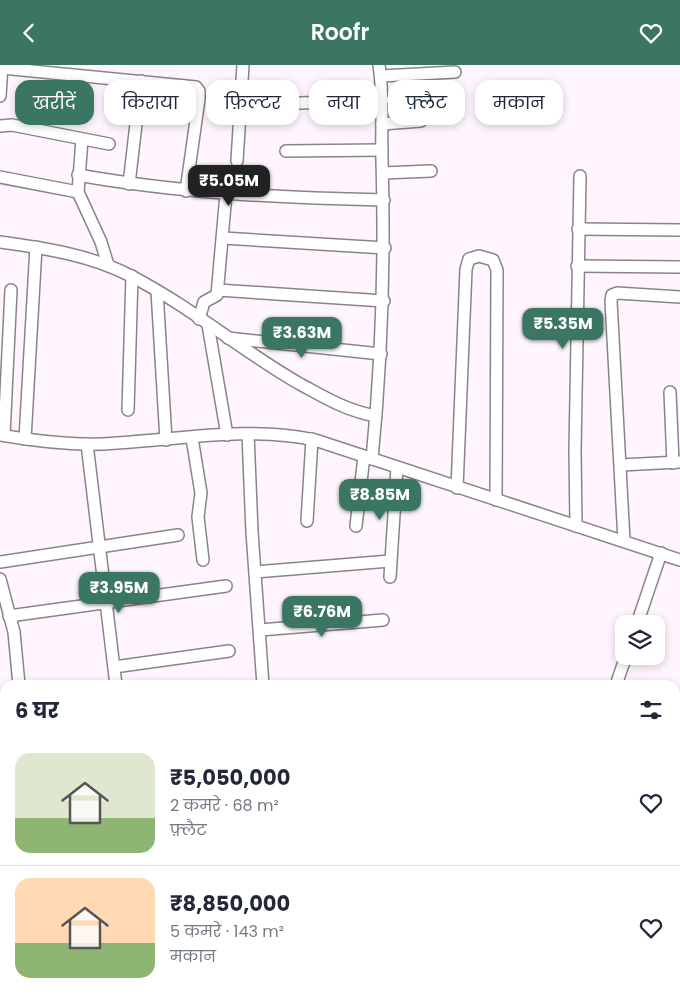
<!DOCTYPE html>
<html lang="hi">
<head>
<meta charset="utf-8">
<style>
	:root { --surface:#fff; --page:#f2f2f3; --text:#1f2937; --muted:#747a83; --line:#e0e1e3; --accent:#3a7661 }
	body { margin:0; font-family:Poppins,"Noto Sans Devanagari",sans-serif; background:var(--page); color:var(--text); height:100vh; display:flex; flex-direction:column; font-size:19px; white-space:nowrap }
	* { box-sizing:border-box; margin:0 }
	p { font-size:16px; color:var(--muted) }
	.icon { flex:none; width:28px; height:28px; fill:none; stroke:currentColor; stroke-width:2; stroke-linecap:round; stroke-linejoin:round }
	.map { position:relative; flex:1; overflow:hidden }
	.side { position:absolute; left:0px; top:615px; width:680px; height:321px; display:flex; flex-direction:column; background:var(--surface); border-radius:15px 15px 0 0; box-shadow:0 2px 8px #0003 }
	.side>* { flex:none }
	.top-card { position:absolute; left:15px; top:15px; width:650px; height:45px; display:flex; gap:10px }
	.controls { position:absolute; left:615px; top:550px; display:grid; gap:10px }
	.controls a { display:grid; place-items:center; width:50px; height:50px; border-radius:10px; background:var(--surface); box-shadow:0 2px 8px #0003; font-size:25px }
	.price { position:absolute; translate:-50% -42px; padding:0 11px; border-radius:10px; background:var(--accent); color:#fff; font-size:16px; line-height:32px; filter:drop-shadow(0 1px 2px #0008) }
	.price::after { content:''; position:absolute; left:50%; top:30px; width:15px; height:11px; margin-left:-8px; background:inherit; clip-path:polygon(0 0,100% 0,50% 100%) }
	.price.on { background:#222; color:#fff }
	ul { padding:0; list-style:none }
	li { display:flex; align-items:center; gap:15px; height:125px; padding:0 15px }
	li+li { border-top:1px solid var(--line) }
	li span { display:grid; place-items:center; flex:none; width:140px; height:100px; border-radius:15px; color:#555 }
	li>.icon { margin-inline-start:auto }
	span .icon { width:60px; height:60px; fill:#fffc; stroke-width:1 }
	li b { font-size:21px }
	h2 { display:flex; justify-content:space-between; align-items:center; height:60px; padding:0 15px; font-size:21px }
	.tag { padding:0 18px; border-radius:15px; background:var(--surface); box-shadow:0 2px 8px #0003; font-size:18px; line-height:45px }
	.tag.on { background:var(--accent); color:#fff }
	header { display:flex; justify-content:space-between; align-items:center; height:65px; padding:0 15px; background:var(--accent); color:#fff; font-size:22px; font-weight:600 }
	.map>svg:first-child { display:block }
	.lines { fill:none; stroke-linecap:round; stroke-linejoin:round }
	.minor-casing { stroke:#8b838b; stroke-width:14 }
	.minor { stroke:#fff; stroke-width:11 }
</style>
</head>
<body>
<header><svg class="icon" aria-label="back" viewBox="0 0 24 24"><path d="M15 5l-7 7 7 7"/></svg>Roofr<svg class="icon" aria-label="heart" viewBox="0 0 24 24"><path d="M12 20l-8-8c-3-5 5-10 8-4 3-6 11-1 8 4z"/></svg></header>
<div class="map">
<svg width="680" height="936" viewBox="0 0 680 936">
	<rect width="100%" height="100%" fill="#fef5fe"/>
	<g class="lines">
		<!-- minor casing -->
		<g class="minor-casing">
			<g id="minor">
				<polyline points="2,3 196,22 199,26 199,34 186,126"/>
				<polyline points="381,11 455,7"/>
				<polyline points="0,31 2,0"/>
				<polyline points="273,39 383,35"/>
				<polyline points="382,59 421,56"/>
				<polyline points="0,61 12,60 109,79"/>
				<polyline points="82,74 78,127 101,177 108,200"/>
				<polyline points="286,86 382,85"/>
				<polyline points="237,96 243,0"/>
				<polyline points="383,108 431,106"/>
				<path d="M78,110C179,128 281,133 384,135"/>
				<polyline points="0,112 78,127"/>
				<polyline points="129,119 141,16"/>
				<polyline points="578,164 680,165"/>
				<polyline points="223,173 385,183"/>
				<path d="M0,177C44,183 91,190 131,211C191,242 242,286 300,319C326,333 347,346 376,351"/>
				<polyline points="577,201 680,202"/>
				<polyline points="218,225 384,236"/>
				<polyline points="157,226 166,375"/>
				<polyline points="199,254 204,237 217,230 226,129"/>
				<polyline points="208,260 227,370"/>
				<polyline points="228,273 381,289"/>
				<polyline points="670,327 673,398"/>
				<polyline points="128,345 132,211"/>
				<polyline points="248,369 252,467 263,620"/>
				<path d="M0,370C34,376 67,380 102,379C173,376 245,360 315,375L680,495"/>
				<polyline points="4,370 11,225"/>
				<polyline points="192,373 201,428 198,452 203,495"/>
				<polyline points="25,374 36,182"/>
				<polyline points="87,379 116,620"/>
				<path d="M372,394C382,292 385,197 382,95C381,63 384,32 379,0"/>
				<polyline points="621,400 679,397"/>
				<polyline points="457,423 466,204 469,194 479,191 493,195 497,205 496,435"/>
				<polyline points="307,456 312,374"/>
				<polyline points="356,461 364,391"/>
				<polyline points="576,461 575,385 580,111"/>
				<polyline points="624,476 611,236 612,230 617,228 680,232"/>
				<polyline points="0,497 178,470"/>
				<polyline points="255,507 390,496"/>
				<polyline points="390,512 397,402"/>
				<polyline points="0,514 14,567 19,620"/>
				<polyline points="9,551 226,521"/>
				<polyline points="637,559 661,488"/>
				<polyline points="260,565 383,555"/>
				<polyline points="114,602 229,586"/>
				<polyline points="616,620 626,591"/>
				<polyline points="675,665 680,645"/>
				<polyline points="675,800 680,799"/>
				<polyline points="675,832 680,832"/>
				<polyline points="675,923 680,933"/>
				<polyline points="203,931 204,936"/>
				<polyline points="274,931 276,936"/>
				<polyline points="351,931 352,936"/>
				<polyline points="425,931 426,936"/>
				<polyline points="498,931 500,936"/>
				<polyline points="572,931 573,936"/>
				<polyline points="142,936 157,931"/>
			</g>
		</g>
		<!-- minor -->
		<use href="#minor" class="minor"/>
	</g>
</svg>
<div class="controls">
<a><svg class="icon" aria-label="layers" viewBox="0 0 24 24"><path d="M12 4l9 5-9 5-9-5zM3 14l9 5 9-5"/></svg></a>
</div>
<b class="price on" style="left:229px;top:142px">₹5.05M</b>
<b class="price" style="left:563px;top:285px">₹5.35M</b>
<b class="price" style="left:302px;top:294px">₹3.63M</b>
<b class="price" style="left:380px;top:456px">₹8.85M</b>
<b class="price" style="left:119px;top:549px">₹3.95M</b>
<b class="price" style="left:322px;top:573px">₹6.76M</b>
<div class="top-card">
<a class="tag on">खरीदें</a>
<a class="tag">किराया</a>
<a class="tag">फ़िल्टर</a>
<a class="tag">नया</a>
<a class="tag">फ़्लैट</a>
<a class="tag">मकान</a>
</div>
<section class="side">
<h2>6 घर<svg class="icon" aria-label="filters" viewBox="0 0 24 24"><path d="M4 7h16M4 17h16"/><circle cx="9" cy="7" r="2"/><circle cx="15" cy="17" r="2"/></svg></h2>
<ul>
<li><span style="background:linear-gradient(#dfe7d0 65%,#8fb573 0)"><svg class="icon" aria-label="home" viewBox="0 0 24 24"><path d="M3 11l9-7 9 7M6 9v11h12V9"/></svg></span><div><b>₹5,050,000</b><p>2 कमरे · 68 m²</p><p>फ़्लैट</p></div><svg class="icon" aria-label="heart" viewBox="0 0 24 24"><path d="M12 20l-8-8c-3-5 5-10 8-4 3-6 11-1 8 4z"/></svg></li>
<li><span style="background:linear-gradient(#ffd9b3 65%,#8fb573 0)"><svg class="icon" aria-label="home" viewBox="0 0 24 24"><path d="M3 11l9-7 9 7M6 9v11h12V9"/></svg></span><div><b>₹8,850,000</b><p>5 कमरे · 143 m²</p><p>मकान</p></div><svg class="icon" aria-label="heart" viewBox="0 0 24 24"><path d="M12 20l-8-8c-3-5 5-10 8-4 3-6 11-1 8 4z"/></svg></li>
</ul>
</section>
</div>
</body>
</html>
